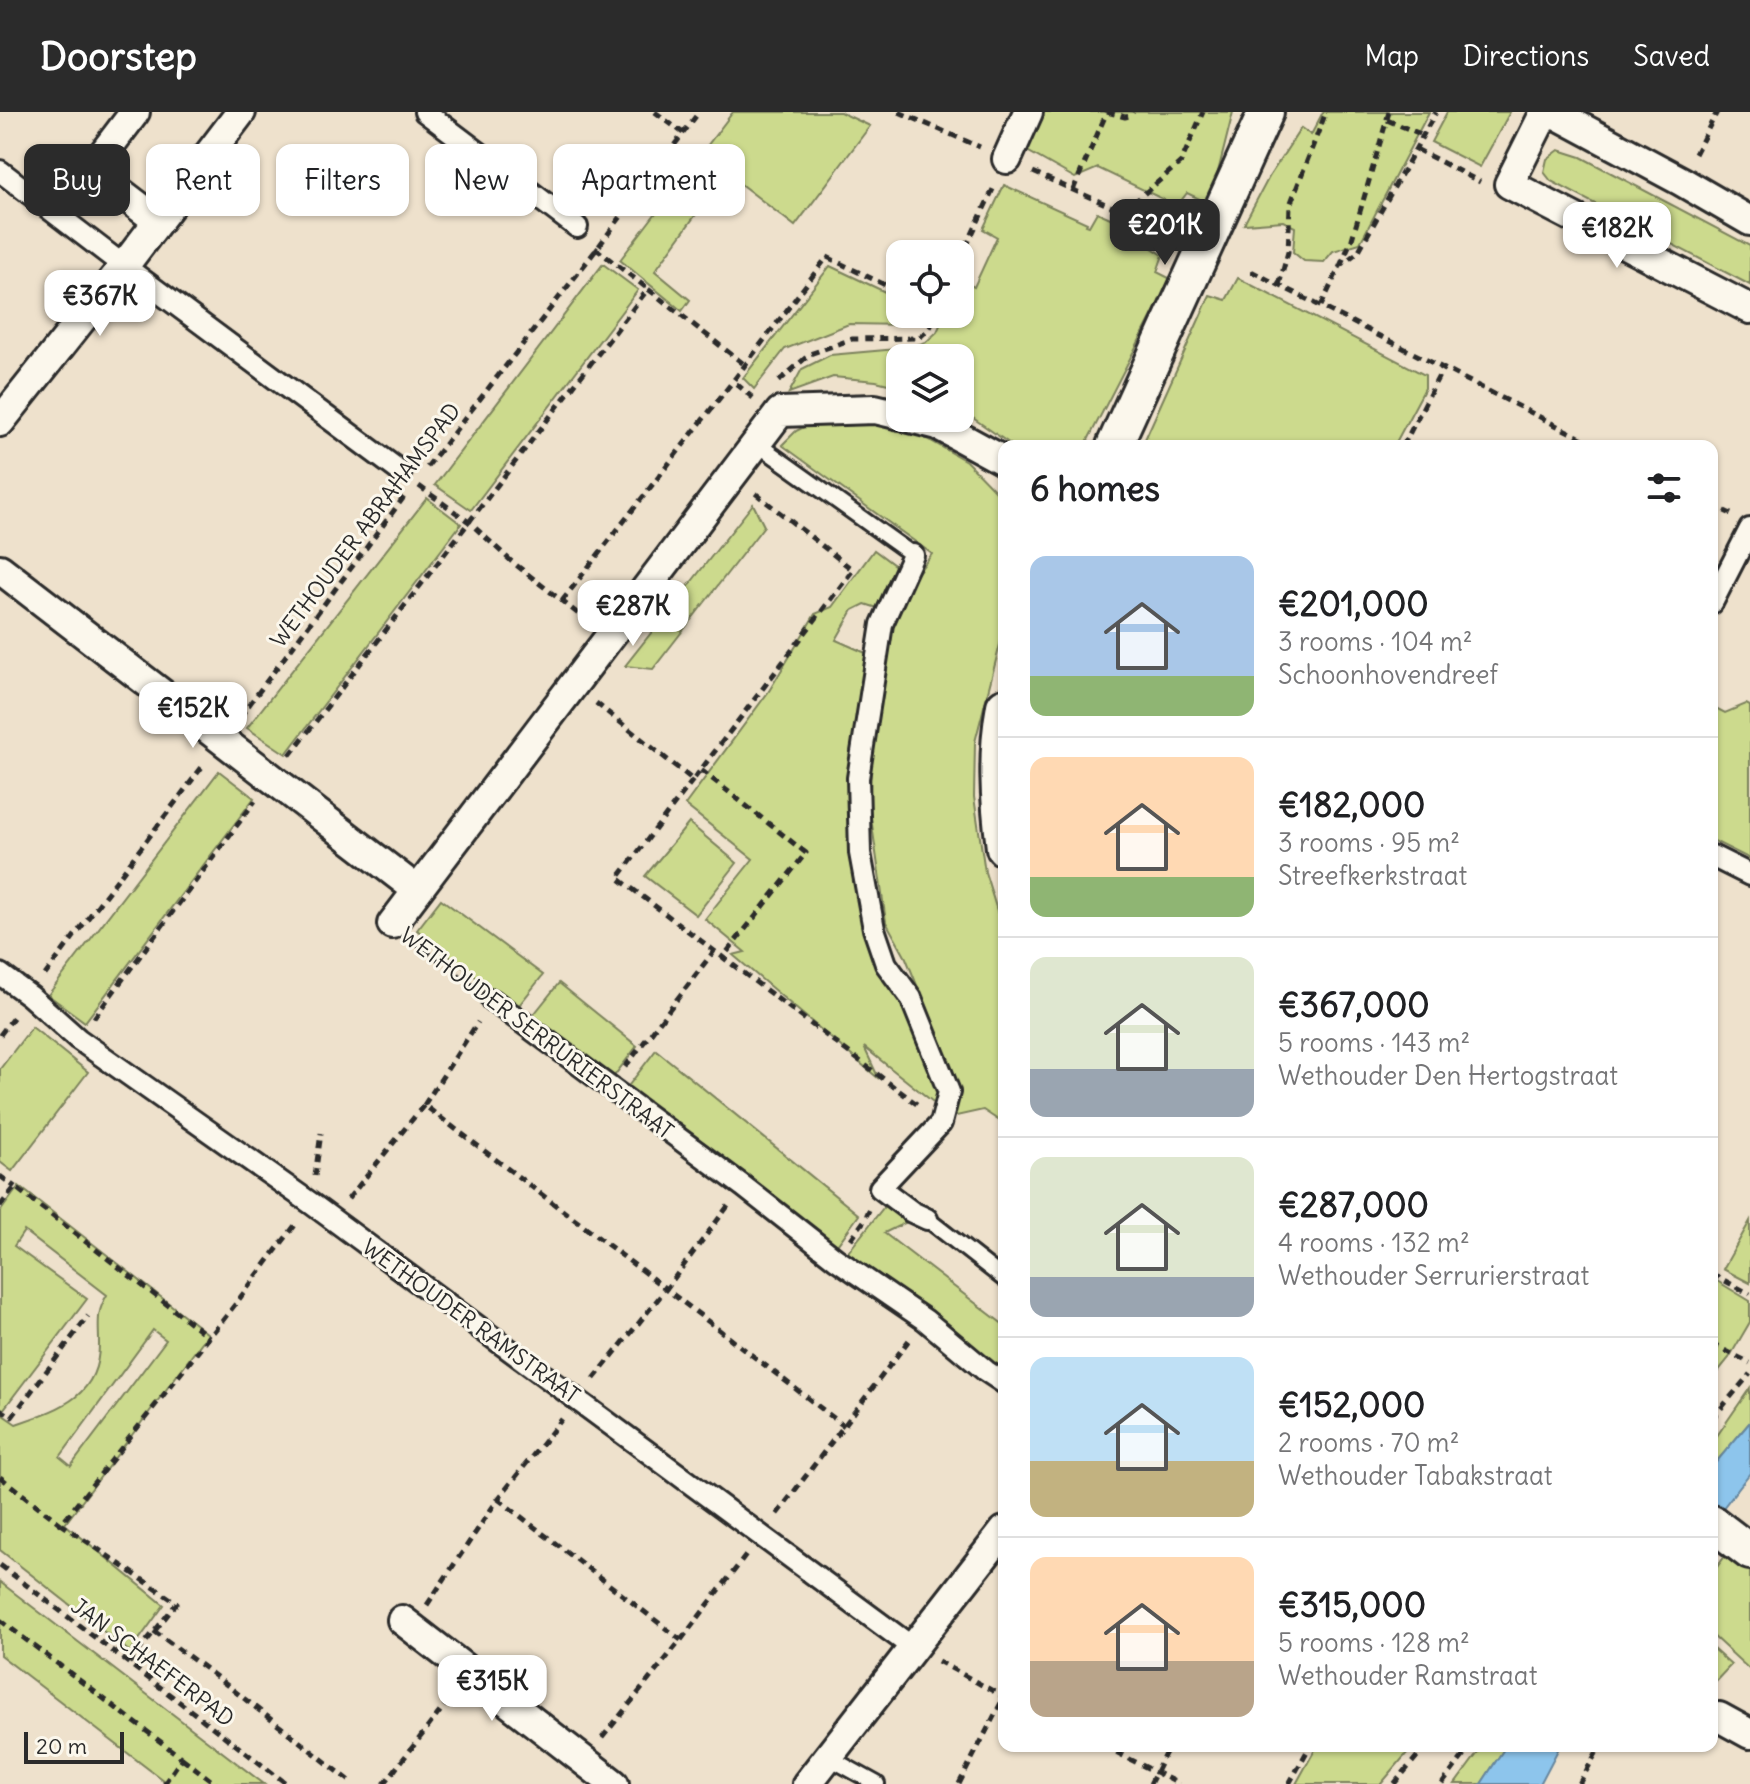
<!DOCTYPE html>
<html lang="en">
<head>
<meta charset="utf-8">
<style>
	:root { --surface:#fff; --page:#f6f6f6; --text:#202124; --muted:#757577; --line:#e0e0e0; --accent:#2b2b2b }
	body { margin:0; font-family:Delius,sans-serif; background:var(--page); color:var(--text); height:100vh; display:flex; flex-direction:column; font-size:30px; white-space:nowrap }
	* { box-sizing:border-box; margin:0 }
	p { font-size:26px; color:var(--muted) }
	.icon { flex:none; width:44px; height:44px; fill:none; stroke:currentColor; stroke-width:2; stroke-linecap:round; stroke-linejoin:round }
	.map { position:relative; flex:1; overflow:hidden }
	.panel { position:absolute; left:998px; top:328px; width:720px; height:1312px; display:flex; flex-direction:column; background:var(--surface); border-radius:16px; box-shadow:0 2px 6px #0004 }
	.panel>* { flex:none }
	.guide { position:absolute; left:24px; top:32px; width:760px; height:72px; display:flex; gap:16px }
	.tools { position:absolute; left:886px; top:128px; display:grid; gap:16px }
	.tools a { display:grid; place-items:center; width:88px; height:88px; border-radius:16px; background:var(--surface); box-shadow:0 2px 6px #0004; font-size:40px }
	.scale { position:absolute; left:24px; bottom:20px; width:100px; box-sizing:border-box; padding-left:8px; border:4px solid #2b2b2b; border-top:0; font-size:22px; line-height:28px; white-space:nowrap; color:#2b2b2b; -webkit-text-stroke:6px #fbf7ec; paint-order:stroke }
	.price { position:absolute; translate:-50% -68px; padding:0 18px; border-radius:16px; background:#fff; color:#222; font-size:26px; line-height:52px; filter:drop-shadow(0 2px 4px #0008) }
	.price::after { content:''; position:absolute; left:50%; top:48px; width:24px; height:18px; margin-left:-12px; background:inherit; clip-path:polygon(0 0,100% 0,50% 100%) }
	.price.on { background:var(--accent); color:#fff }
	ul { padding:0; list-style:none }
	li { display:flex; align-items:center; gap:24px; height:200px; padding:0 32px }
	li+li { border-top:2px solid var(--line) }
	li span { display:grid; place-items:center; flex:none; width:224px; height:160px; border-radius:16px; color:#555 }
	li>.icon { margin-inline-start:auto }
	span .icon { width:96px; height:96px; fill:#fffc; stroke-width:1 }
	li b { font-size:34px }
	h2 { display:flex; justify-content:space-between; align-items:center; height:96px; padding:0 32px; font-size:34px }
	.tag { padding:0 28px; border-radius:16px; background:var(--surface); box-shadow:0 2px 6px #0004; font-size:28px; line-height:72px }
	.tag.on { background:var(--accent); color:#fff }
	header { display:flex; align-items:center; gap:48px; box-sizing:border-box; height:112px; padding:0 40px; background:var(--accent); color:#fff }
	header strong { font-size:38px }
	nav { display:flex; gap:44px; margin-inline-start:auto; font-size:28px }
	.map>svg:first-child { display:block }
	.green { fill:#ccda8d; stroke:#7c825c; stroke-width:2; fill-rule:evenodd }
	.water { fill:#8dc5ec; stroke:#66879f; stroke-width:2 }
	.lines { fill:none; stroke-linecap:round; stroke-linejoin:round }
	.service-casing { stroke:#2b2b2b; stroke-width:20 }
	.pedestrian-casing { stroke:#2b2b2b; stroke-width:26 }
	.minor-casing { stroke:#2b2b2b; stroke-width:34 }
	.tertiary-casing { stroke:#2b2b2b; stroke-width:40 }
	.path { stroke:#2b2b2b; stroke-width:5; stroke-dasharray:8 6; stroke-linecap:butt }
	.service { stroke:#fbf7ec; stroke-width:14 }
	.pedestrian { stroke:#fbf7ec; stroke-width:20 }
	.minor { stroke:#fbf7ec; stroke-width:28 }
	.tertiary { stroke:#fbf7ec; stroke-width:34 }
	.labels { text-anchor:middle; stroke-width:6; stroke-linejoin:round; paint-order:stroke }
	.street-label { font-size:22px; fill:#2b2b2b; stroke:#fbf7ec }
</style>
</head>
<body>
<header>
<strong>Doorstep</strong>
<nav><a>Map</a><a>Directions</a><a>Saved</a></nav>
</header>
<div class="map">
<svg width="1750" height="1672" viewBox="0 0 1750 1672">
	<rect width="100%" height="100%" fill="#eee1cc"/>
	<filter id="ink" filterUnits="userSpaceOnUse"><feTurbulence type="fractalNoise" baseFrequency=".0125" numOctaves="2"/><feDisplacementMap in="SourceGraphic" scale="16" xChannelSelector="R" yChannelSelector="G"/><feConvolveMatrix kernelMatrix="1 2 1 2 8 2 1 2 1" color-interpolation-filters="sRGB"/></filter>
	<g filter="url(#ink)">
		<!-- green -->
		<g class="green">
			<polygon points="733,0 840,0 870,14 795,114 726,61 655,159 690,188 682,199 620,148"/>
			<polygon points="1039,0 1233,0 1210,92 1187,81 1177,94 1098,56 1075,66 1022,36"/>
			<polygon points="1323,0 1429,0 1360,131 1333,139 1324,150 1304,149 1293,140 1295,115 1283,109 1244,112 1269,65 1301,16 1311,23"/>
			<polygon points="1447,0 1510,0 1480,55 1431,30"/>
			<polygon points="1559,38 1581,45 1750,134 1750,173 1551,69 1544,60 1547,47"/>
			<polygon points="1004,73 1087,111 1086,113 1089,114 1097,100 1151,124 1146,132 1163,143 1157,160 1171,167 1087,330 1076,334 1013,334 960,297 960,246 900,246 900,275 876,269 833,265 789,281 802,257 830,243 908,236 926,230 937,220 945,202 960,202 960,172 962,168 974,175 997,125 983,117"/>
			<polygon points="603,152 638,178 471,398 435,373"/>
			<polygon points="830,154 900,187 900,202 910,202 905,213 849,212 785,237 754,277 743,266"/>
			<polygon points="1238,166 1425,263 1425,276 1394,334 1142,334 1210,183 1226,188"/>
			<path d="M822,306L891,310L931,329L966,349L1004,388V517L975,630L974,685L985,760L1004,821V1012L983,998L952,1005L864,935L879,967L733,843L745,840L705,807L753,747L685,693L769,579L815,502L832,495L874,438L913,467L932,442L782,333L796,319ZM865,492L890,500L875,600L869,692L886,810L906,846L923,888L926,899L948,948L934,955L903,895L864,787L868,542L836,528L853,498Z"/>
			<polygon points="427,386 461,412 286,642 247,616"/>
			<polygon points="753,392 764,414 653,557 625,554"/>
			<polygon points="1746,592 1750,594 1750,747 1712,728 1712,594 1725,601"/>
			<polygon points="219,659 254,686 85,910 48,883"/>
			<polygon points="689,711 737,751 696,803 645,764"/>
			<polygon points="441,787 543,863 516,897 417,818"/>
			<polygon points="559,871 637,934 611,968 531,906"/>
			<polygon points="32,915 88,960 12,1059 0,1050 0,957"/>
			<polygon points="656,938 859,1103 835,1136 626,977"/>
			<path d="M19,1074L208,1222L65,1412L164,1493L130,1540L0,1438V1301L16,1312C59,1297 100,1285 99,1231C99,1210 96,1201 107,1183L24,1119L14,1134L87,1187L3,1298L0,1295V1100ZM153,1218L166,1228L71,1354L60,1345Z"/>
			<polygon points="887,1091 907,1110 884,1121 1004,1213 1004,1264 845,1144"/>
			<polygon points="1750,1109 1750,1171 1723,1157"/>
			<polygon points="1712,1166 1750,1189 1750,1210 1729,1246 1712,1267"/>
			<polygon points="1750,1276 1750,1310 1718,1348 1712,1344 1712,1331"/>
			<polygon points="1728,1440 1750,1457 1750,1558 1712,1523 1712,1458 1714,1459"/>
			<polygon points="0,1470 264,1672 168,1672 0,1543"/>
			<polygon points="1712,1536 1731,1553 1712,1573"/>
			<polygon points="1317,1634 1413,1634 1381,1672 1296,1672"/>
			<polygon points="1483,1634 1506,1634 1481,1672 1455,1672"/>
		</g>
		<!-- water -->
		<g class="water">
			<polygon points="1750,1310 1750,1361 1712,1410 1712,1355"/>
			<polygon points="1506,1634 1560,1634 1540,1672 1481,1672"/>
		</g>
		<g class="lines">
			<!-- service casing -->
			<g class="service-casing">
				<g id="service">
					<polyline points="756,331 913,443"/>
					<polyline points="927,1107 1004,1167"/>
					<polyline points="828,1645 877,1672"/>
				</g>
			</g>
			<!-- pedestrian casing -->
			<g class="pedestrian-casing">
				<g id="pedestrian">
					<polyline points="425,0 577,115"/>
					<polyline points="0,59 124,154 401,360"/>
					<polyline points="913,443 882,512 858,666 860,741 874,817 886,852 911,886 949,980 941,1011 880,1076 912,1100 927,1107"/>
					<polyline points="1712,491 1750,417"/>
					<polyline points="1712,744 1750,763"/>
					<polyline points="0,862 30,884 78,927 312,1092 912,1535"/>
					<polyline points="492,888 743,1074 836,1147 925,1208 986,1259 1004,1271"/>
				</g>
			</g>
			<!-- minor casing -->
			<g class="minor-casing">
				<g id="minor">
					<polyline points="135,0 91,58 158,109"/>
					<polyline points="1545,0 1509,72 1750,197"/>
					<polyline points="1552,0 1681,69 1750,109"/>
					<polyline points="1007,47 1028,0"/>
					<polyline points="910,306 938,313 1004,349"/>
					<polyline points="0,310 124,154 241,0"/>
					<polyline points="0,457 417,778"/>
					<polyline points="392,812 780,300 875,297 900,303"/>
					<polyline points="402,1508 614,1672"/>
					<polyline points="1719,1605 1750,1622"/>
					<polyline points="807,1672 1004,1419"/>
				</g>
			</g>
			<!-- tertiary casing -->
			<g class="tertiary-casing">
				<g id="tertiary">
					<polyline points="1114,334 1266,0"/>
					<path d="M1004,594C995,642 998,688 1004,736"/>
					<polyline points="1712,1411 1750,1440"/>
				</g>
			</g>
			<!-- path -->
			<g class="path">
				<polyline points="655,0 683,21"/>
				<polyline points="899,0 980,35"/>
				<polyline points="1107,0 1125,5 1130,4 1133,0"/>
				<polyline points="1387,8 1423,23"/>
				<polyline points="1416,37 1480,70"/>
				<polyline points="1695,42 1717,0"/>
				<polyline points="1033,60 1073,78 1171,120"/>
				<polyline points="1073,78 1107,0"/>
				<polyline points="1123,100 1181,50 1203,0"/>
				<polyline points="595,136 648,177"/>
				<polyline points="960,148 995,73"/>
				<polyline points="1340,154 1352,127 1389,0"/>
				<polyline points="1251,159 1597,334"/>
				<polyline points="1279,173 1288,140 1290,93 1326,0"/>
				<polyline points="1321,194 1340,154 1358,140 1436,0"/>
				<polyline points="779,269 810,242 852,227 919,226 930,216 935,202"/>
				<polyline points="753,286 733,269 827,145 900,180"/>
				<polyline points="1403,334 1443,256"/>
				<polyline points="427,355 596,138 699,0"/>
				<polyline points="419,374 469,410 511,449 586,508"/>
				<polyline points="1712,393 1731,402"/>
				<polyline points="562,489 733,269"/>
				<polyline points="596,591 693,668 853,458 755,381"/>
				<polyline points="240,605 404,385"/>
				<polyline points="290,643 648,177 745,253"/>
				<polyline points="701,658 806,741 723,845"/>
				<polyline points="693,668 618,766 918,993"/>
				<polyline points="413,829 473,874"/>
				<polyline points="45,863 205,651"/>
				<polyline points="94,906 255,689"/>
				<polyline points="0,923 15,903"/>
				<polyline points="625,955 714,839"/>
				<polyline points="424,993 478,910"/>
				<polyline points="0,1064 15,1075"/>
				<polyline points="315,1064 321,1021"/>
				<polyline points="348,1087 424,993 666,1177 593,1268"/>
				<polyline points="0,1094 15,1075 209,1225"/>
				<polyline points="728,1094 666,1177 844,1314"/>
				<polyline points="851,1127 864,1109 869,1098"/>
				<polyline points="1712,1162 1750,1182"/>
				<polyline points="1712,1232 1750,1251"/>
				<polyline points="0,1297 12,1305 88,1204"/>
				<polyline points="1712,1307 1750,1262"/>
				<polyline points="0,1365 61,1412"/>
				<polyline points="498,1387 681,1528"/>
				<polyline points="777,1402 909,1228"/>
				<polyline points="0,1453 287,1672"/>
				<polyline points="427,1493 498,1387 562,1307"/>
				<polyline points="0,1508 182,1646 164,1672"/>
				<polyline points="154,1519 210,1560 354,1672"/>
				<polyline points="938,1549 1004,1585"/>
				<polyline points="129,1551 177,1491 61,1412 227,1203 296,1112"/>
				<polyline points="602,1626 681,1528 747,1442"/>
				<polyline points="1104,1634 1179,1672"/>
				<polyline points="182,1646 216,1672"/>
				<polyline points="384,1672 452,1584"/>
				<polyline points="959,1672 1004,1585"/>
				<polyline points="1150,1672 1169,1634"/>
				<polyline points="1289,1672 1310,1634"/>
				<polyline points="1394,1672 1426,1634"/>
				<polyline points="1442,1672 1471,1634"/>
				<polyline points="1579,1672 1600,1634"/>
			</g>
			<!-- service -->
			<use href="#service" class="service"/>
			<!-- pedestrian -->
			<use href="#pedestrian" class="pedestrian"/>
			<!-- minor -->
			<use href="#minor" class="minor"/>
			<!-- tertiary -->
			<use href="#tertiary" class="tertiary"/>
		</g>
	</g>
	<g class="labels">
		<!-- street labels -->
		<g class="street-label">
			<text transform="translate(365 413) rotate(-53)" y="8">WETHOUDER ABRAHAMSPAD</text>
			<text transform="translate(537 921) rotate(37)" y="8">WETHOUDER SERRURIERSTRAAT</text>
			<text transform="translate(471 1209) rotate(36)" y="8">WETHOUDER RAMSTRAAT</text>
			<text transform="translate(153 1550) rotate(37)" y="8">JAN SCHAEFERPAD</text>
		</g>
	</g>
</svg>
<div class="tools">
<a><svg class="icon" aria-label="locate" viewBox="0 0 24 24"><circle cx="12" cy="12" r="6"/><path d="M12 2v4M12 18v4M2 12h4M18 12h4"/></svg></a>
<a><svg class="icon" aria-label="layers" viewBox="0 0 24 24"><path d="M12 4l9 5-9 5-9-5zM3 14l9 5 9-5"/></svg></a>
</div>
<div class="scale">20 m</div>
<b class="price on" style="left:1165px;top:155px">€201K</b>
<b class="price" style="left:1617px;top:158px">€182K</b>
<b class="price" style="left:100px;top:226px">€367K</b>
<b class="price" style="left:633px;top:536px">€287K</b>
<b class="price" style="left:193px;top:638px">€152K</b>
<b class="price" style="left:492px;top:1611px">€315K</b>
<div class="guide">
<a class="tag on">Buy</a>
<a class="tag">Rent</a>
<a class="tag">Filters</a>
<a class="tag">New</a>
<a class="tag">Apartment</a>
</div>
<section class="panel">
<h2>6 homes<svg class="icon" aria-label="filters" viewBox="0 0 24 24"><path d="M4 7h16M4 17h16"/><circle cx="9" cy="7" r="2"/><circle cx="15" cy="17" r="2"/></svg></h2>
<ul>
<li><span style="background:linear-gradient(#a9c7e8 75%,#8fb573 0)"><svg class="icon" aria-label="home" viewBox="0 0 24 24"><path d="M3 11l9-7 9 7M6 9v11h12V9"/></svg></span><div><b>€201,000</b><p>3 rooms · 104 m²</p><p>Schoonhovendreef</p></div></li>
<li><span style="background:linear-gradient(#ffd9b3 75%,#8fb573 0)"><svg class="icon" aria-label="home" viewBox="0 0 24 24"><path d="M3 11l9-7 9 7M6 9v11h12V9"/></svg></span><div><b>€182,000</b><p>3 rooms · 95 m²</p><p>Streefkerkstraat</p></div></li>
<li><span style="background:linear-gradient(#dfe7d0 70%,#9aa5b1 0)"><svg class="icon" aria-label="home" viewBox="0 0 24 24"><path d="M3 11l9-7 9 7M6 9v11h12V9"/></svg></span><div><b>€367,000</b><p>5 rooms · 143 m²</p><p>Wethouder Den Hertogstraat</p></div></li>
<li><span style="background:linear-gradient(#dfe7d0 75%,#9aa5b1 0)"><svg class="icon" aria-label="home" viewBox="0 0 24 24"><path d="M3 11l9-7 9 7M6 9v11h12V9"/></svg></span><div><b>€287,000</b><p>4 rooms · 132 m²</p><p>Wethouder Serrurierstraat</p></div></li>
<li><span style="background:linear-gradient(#bfe0f5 65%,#c2b280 0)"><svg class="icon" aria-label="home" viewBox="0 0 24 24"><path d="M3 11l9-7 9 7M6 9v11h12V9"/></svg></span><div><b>€152,000</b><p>2 rooms · 70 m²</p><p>Wethouder Tabakstraat</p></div></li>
<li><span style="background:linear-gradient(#ffd9b3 65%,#b9a48a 0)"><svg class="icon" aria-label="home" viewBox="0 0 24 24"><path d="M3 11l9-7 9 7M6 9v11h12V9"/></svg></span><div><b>€315,000</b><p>5 rooms · 128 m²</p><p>Wethouder Ramstraat</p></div></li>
</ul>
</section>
</div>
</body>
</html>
